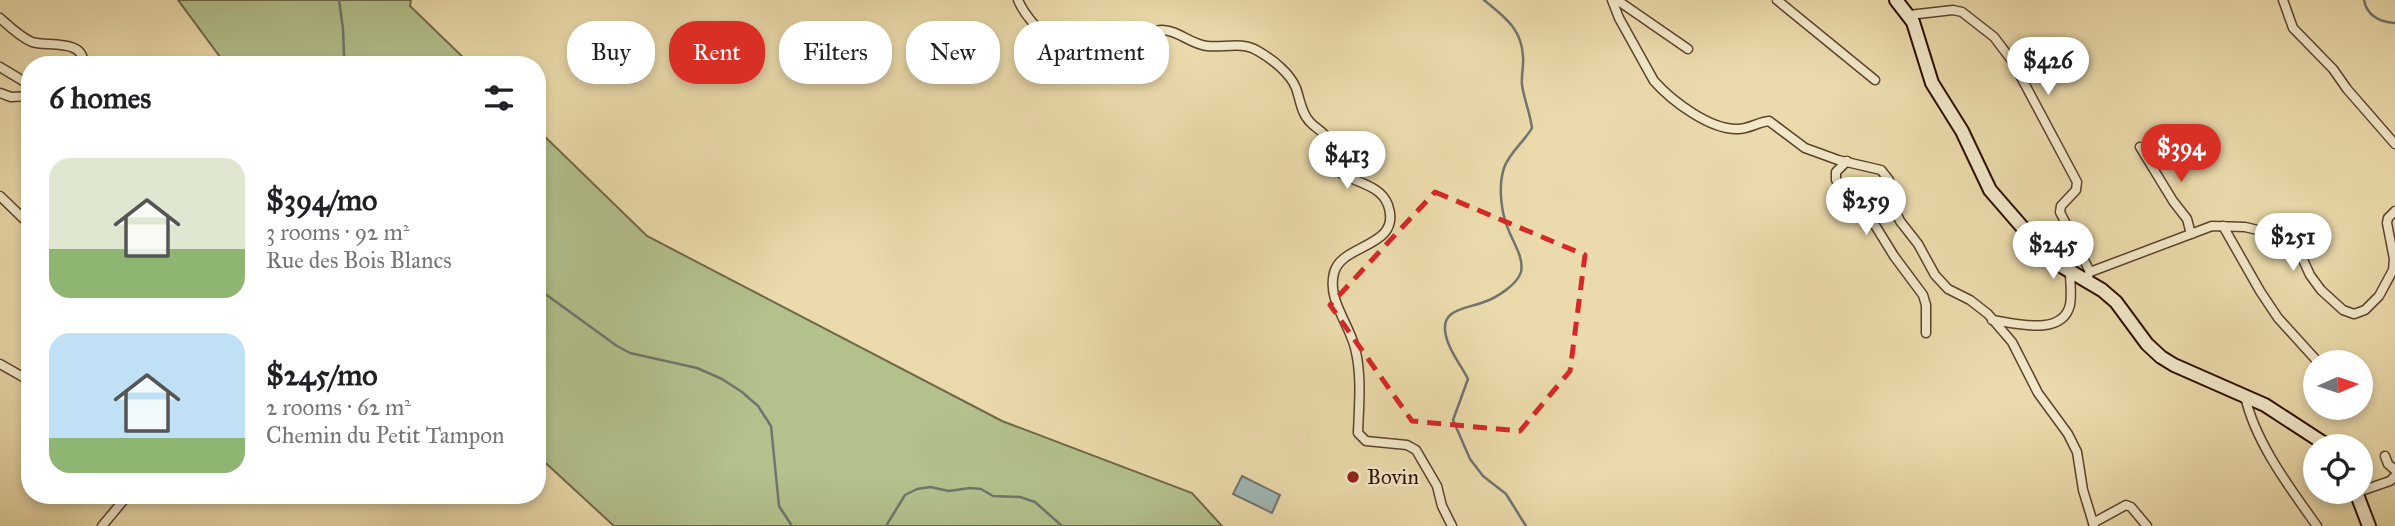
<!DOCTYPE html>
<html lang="en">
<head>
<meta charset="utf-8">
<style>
	:root { --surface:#fff; --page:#f6f6f6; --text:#202124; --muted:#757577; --accent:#d93025 }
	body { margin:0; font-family:"IM FELL Great Primer",serif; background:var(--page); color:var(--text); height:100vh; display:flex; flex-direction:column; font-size:26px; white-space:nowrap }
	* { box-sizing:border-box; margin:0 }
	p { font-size:23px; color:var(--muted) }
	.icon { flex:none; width:38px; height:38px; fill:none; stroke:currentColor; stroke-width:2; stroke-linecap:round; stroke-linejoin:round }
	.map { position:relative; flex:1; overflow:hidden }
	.sheet { position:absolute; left:21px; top:56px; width:525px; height:448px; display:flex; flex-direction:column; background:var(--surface); border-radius:28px; box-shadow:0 4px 10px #0003 }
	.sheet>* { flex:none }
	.hud { position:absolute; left:567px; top:21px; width:665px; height:63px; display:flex; gap:14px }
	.needle { width:46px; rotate:87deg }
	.tools { position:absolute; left:2303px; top:350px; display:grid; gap:14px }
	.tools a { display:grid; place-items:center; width:70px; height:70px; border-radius:50%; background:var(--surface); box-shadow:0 4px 10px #0003; font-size:35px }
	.price { position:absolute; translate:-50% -60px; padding:0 16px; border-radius:24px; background:#fff; color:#222; font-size:23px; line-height:46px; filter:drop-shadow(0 2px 4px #0008) }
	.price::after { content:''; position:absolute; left:50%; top:42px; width:21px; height:16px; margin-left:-10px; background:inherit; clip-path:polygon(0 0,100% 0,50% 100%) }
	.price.on { background:var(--accent); color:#fff }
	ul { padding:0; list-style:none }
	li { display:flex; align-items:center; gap:21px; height:175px; padding:0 28px }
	li span { display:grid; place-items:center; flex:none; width:196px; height:140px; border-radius:21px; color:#555 }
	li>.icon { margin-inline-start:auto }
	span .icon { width:84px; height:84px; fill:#fffc; stroke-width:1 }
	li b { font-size:30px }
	h2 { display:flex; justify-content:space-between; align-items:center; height:84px; padding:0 28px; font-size:30px }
	.pill { padding:0 24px; border-radius:28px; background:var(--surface); box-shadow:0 4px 10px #0003; font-size:24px; line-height:63px }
	.pill.on { background:var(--accent); color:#fff }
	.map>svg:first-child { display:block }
	.green { fill:#b3c18d; stroke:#706848; stroke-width:2 }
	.water { fill:#9fb8b6; stroke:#71746e; stroke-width:2 }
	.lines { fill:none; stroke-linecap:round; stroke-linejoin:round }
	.stream { stroke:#71746e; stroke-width:2.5 }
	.street-casing { stroke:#5c422d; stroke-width:11 }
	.secondary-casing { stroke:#2c0f03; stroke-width:16 }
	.street { stroke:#f2e8c9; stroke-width:8 }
	.secondary { stroke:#f2e8c9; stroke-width:12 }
	.marked { fill:none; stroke:#d62828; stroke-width:5; stroke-dasharray:14 9; stroke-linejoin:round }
	.poi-dot { fill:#8f2418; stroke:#f2e8c9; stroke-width:2.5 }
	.labels { text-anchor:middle; stroke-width:5; stroke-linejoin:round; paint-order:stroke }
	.poi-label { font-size:21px; fill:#2c0f03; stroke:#f2e8c9; text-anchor:start }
</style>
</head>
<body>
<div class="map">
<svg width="2395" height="526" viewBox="0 0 2395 526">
	<rect width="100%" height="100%" fill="#ebdbac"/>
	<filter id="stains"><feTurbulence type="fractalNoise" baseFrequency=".00286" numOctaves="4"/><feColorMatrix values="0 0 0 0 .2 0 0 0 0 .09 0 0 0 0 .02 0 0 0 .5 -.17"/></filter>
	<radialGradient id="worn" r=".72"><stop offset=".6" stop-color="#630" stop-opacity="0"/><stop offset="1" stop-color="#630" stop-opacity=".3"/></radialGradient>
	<!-- green -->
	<g class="green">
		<polygon points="178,0 411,0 410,6 471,65 226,65"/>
		<polygon points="537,129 647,236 1002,421 1192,493 1222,526 614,526 537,455"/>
	</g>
	<!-- water -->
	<polygon class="water" points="1242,476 1280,495 1272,513 1233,494"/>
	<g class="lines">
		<!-- stream -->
		<g class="stream">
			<polyline points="339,0 343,29 344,55 347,65"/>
			<path d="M1484,0C1503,16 1522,28 1523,57C1524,66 1521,75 1522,85C1524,99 1530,113 1532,128C1524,142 1509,153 1504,168C1498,186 1501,214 1509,231C1514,244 1524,258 1521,272C1517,285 1496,298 1484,302C1467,309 1439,308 1446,336C1449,351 1461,365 1468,379L1453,420L1470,459L1483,476L1506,494L1526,526"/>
			<path d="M2364,0C2367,16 2380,22 2395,23"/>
			<polyline points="537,288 617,346 630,353 697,368 722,379 742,392 758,406 771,426 779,506 792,526"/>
			<polyline points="886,526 905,495 917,489 930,487 949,491 970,488 981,489 993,496 1020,497 1035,502 1062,526"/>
		</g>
		<!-- street casing -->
		<g class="street-casing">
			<g id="street">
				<path d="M1018,0C1023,12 1037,30 1048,37C1063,46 1114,43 1132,39C1143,37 1152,30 1162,30C1178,30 1190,44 1207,46C1224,48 1242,41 1258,51C1272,59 1290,73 1296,88C1300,99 1301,113 1310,122C1316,129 1324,131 1328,140C1332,149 1328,158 1333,166C1346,183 1379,181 1388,205C1403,248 1341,243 1334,273C1327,300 1349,323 1355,348C1362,375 1359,405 1358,433L1366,441L1407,445L1416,450L1437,486L1442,506L1452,526"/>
				<path d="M1612,0L1619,18L1654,81C1672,101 1710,130 1738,129C1749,129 1758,122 1769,121L1805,148L1838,160L1881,170L1889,180L1894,208L1900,221L1918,244L1935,275L1948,289L1970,300L1988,314L2012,342L2038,393L2068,434L2077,452L2083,490L2094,526"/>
				<polyline points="1617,0 1688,49"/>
				<polyline points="1777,0 1875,80"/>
				<polyline points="2283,0 2293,28 2333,69 2347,89 2395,144"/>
				<polyline points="1909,15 1953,10 1962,12 1994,37 2013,62 2077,182 2076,190 2061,206 2060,212 2090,272"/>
				<path d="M0,18C9,26 20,37 32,42C46,47 86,38 83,65"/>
				<polyline points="0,67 30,85"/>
				<polyline points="0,93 11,97 30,96"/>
				<polyline points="2140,147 2173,201 2187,219 2191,234"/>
				<polyline points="1847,161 1836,172 1836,180 1865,209 1894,256 1923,295 1926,305 1926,333"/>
				<polyline points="0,196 30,225"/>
				<polyline points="2223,226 2260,291 2278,318 2318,362"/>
				<polyline points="2086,280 2090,272 2212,226 2245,227 2266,232 2293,246 2300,253 2310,275 2321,290 2343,310 2354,314 2365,310 2379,296 2393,270 2394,259 2387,223 2388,218 2395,211"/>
				<path d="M1992,320C2015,323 2062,337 2070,305C2072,294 2070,282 2070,272"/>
				<polyline points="0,364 30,381"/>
				<path d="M2245,396C2255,442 2290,488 2317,526"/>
				<polyline points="2385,456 2388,464 2395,470"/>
				<polyline points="2361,491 2390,481 2395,476"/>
				<polyline points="2093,523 2126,505 2131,507 2147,526"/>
				<polyline points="102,526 128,495"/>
			</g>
		</g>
		<!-- secondary casing -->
		<g class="secondary-casing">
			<g id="secondary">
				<polyline points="1896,0 1913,22 1932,83 1962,131 1990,190 2042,250 2063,267 2102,290 2116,302 2147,344 2161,357 2174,365 2265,405 2328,446"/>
				<polyline points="2356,492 2369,526"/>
			</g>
		</g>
		<!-- street -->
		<use href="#street" class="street"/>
		<!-- secondary -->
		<use href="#secondary" class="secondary"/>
	</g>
	<!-- marked area -->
	<path class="marked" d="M1435,192L1585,255L1570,371L1520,431L1412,421L1330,305Z"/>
	<!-- markers -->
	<circle class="poi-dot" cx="1353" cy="477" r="7"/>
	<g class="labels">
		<!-- poi labels -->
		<g class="poi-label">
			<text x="1367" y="484">Bovin</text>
		</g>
	</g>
	<rect width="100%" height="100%" filter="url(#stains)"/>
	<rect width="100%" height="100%" fill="url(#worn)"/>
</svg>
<div class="tools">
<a><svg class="needle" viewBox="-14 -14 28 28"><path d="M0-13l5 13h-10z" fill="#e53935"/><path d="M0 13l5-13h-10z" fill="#757577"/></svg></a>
<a><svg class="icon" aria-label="locate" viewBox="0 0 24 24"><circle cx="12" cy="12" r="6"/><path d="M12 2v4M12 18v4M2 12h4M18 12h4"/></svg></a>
</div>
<b class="price" style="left:2048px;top:97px">$426</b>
<b class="price on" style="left:2181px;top:184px">$394</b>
<b class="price" style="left:1347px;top:191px">$413</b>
<b class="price" style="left:1866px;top:237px">$259</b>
<b class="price" style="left:2293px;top:273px">$251</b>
<b class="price" style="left:2053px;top:281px">$245</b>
<div class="hud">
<a class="pill">Buy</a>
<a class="pill on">Rent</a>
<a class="pill">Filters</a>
<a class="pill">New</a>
<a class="pill">Apartment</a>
</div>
<section class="sheet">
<h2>6 homes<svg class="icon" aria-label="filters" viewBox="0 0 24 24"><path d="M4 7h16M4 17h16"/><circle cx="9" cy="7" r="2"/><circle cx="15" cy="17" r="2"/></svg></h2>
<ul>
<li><span style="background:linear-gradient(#dfe7d0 65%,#8fb573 0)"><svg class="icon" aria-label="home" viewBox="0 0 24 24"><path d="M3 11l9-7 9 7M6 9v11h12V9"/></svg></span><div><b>$394/mo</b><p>3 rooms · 92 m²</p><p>Rue des Bois Blancs</p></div></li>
<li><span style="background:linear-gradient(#bfe0f5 75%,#8fb573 0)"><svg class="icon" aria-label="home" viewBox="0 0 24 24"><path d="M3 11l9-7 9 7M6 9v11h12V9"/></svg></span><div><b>$245/mo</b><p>2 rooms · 62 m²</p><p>Chemin du Petit Tampon</p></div></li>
</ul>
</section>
</div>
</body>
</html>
